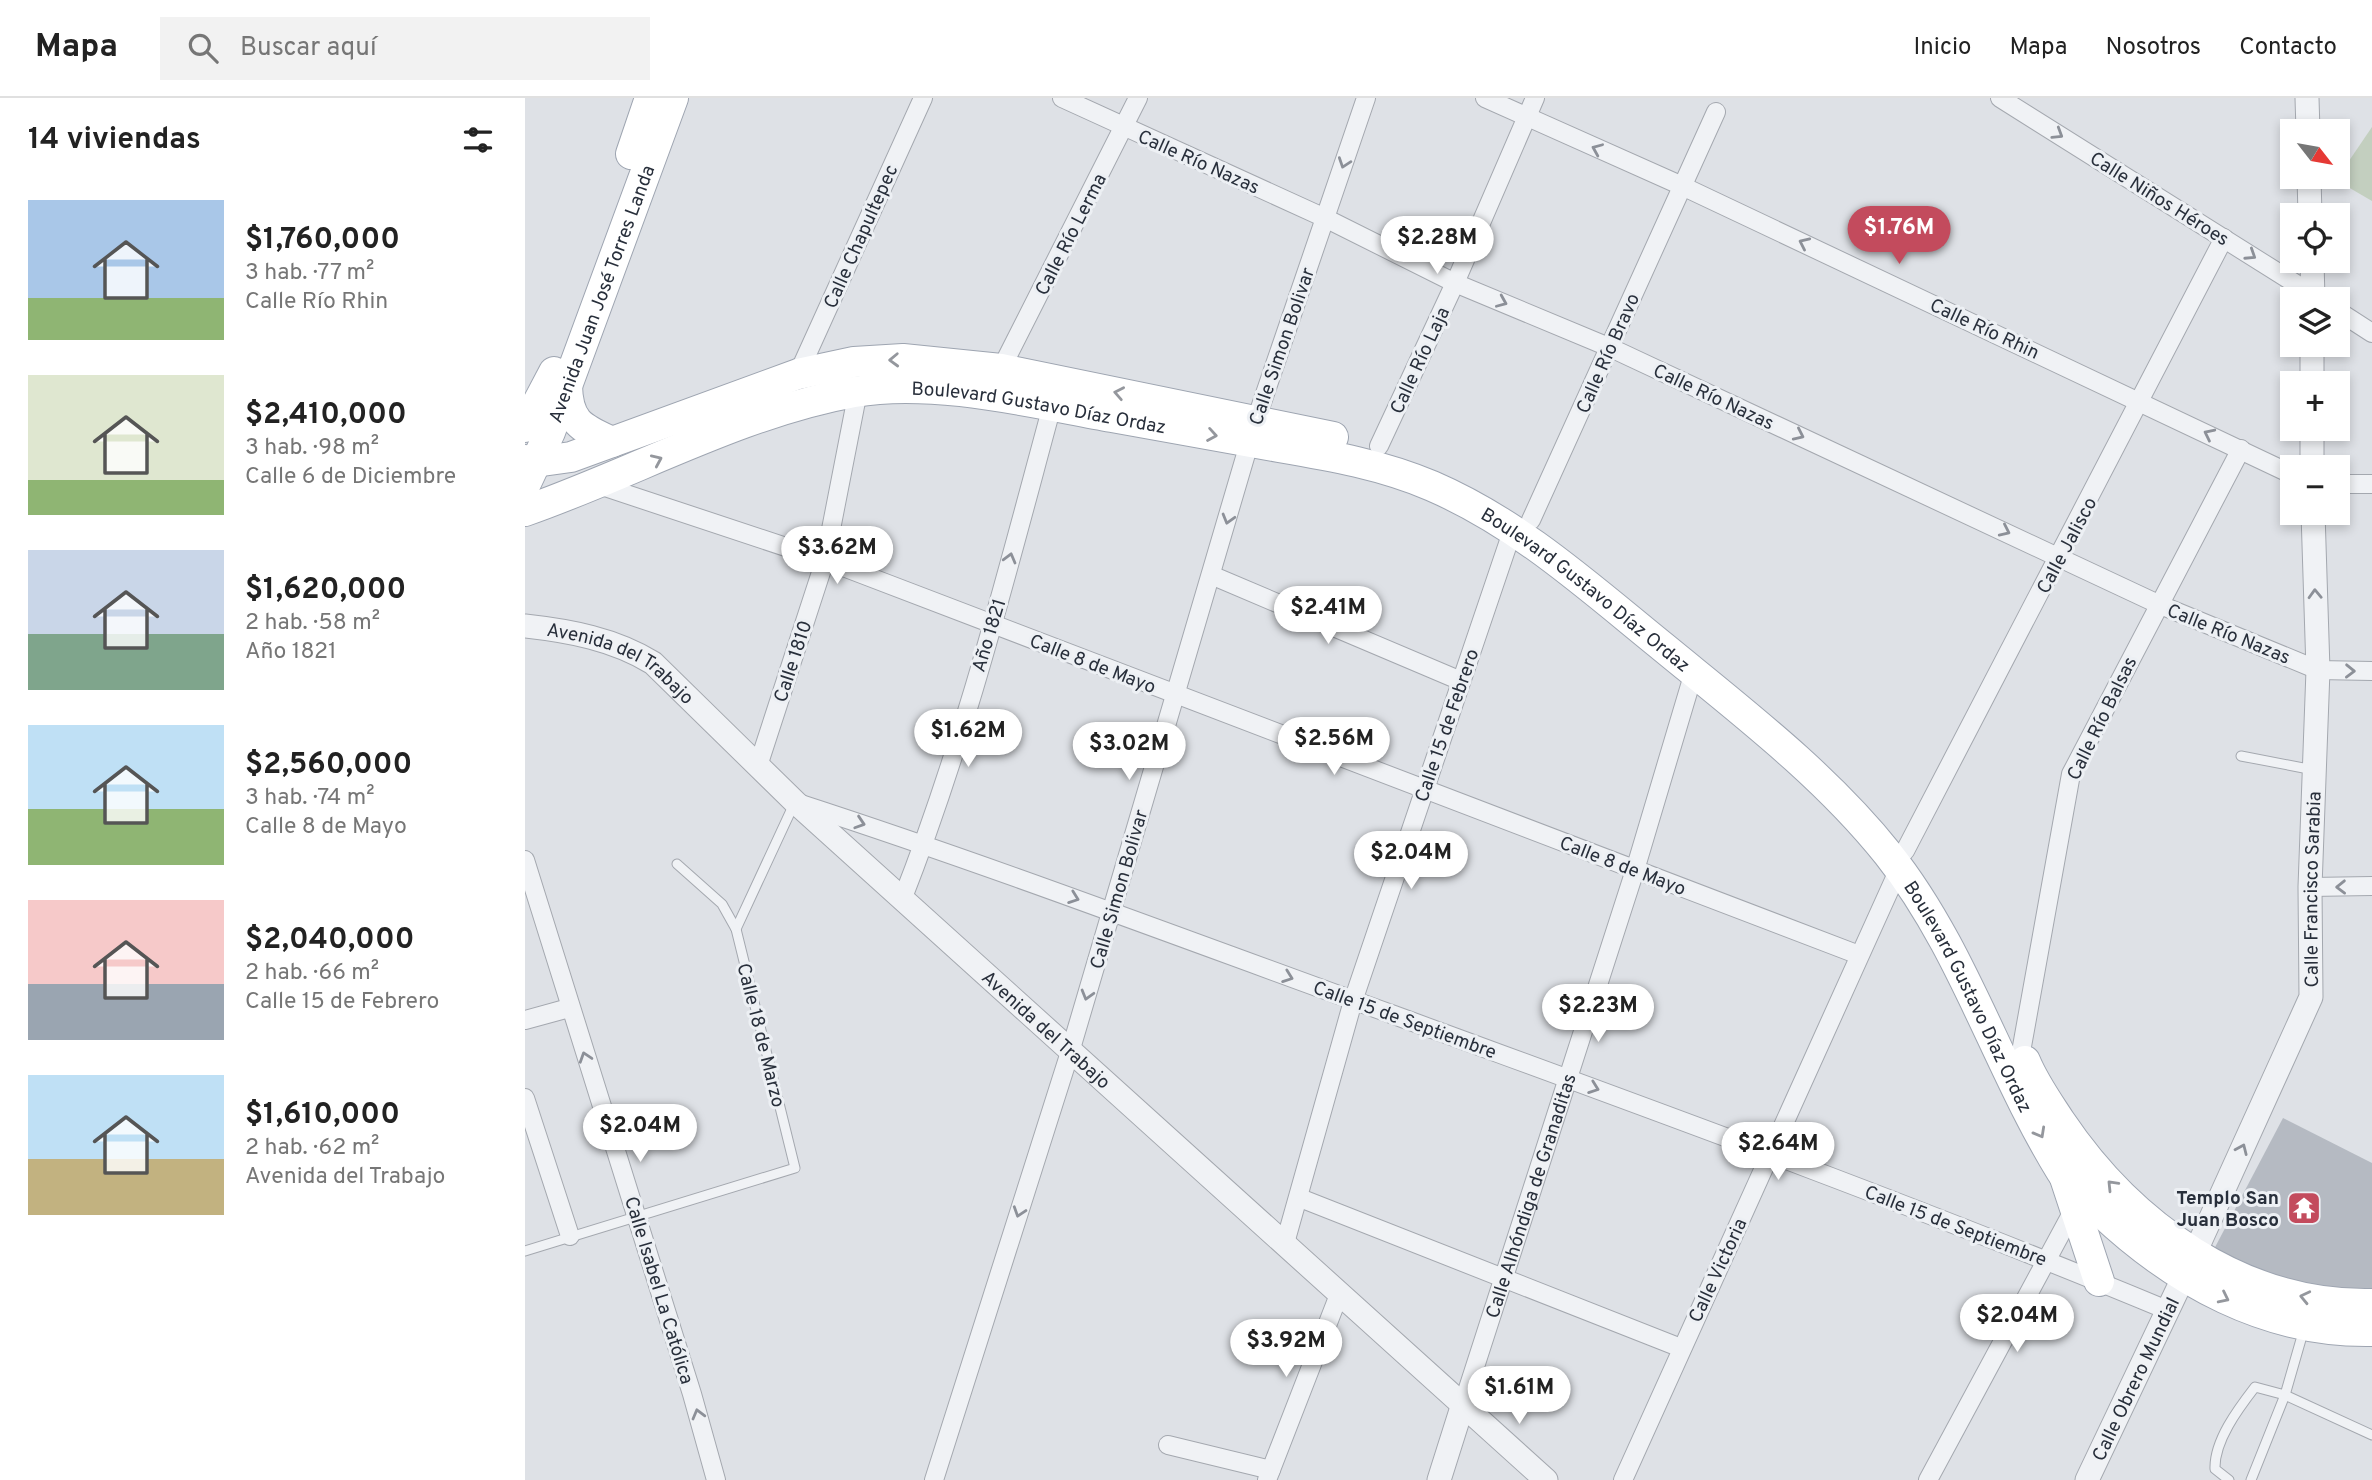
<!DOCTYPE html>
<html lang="es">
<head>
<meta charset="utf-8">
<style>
	:root { --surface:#fff; --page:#f2f2f2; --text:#222; --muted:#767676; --line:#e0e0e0; --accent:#c34b5d }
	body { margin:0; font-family:Overpass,sans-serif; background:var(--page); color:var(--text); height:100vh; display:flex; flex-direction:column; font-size:26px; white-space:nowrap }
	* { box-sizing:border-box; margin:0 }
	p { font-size:23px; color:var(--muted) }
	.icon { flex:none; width:38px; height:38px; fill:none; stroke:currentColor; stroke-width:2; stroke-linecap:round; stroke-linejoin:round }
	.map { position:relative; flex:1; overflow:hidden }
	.side { display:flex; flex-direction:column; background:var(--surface); width:525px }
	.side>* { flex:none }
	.needle { width:46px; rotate:121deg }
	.tools { position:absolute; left:1755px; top:21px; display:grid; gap:14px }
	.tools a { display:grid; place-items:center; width:70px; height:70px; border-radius:0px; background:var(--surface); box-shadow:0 4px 10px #0003; font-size:35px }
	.price { position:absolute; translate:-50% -60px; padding:0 16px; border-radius:24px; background:#fff; color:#222; font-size:23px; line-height:46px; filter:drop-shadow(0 2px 4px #0008) }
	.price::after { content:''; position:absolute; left:50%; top:42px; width:21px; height:16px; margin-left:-10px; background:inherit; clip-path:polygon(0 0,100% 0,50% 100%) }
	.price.selected { background:var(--accent); color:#fff }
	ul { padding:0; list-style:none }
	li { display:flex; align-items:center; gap:21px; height:175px; padding:0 28px }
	li span { display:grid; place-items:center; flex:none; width:196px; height:140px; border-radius:0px; color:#555 }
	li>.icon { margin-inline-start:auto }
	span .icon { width:84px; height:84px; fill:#fffc; stroke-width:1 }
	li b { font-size:30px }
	h2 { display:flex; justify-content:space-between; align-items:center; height:84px; padding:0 28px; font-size:30px }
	header { display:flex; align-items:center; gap:42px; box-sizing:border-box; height:98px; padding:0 35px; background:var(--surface); border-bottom:2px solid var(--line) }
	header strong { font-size:33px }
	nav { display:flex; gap:38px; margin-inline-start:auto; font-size:24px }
	.search { width:490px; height:63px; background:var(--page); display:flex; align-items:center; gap:18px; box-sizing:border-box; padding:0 24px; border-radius:0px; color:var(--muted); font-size:26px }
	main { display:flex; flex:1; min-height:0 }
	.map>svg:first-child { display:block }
	.green { fill:#c3cfbf }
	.building { fill:#b5bac2 }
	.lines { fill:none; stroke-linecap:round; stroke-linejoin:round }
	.service-casing { stroke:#a4a8af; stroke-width:11 }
	.minor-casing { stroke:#a4a8af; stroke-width:20 }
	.tertiary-casing { stroke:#a4a8af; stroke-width:25 }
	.primary-casing { stroke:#9ea5b1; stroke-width:32 }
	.service { stroke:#f0f2f5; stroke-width:9 }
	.minor { stroke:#f0f2f5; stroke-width:18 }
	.tertiary { stroke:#f0f2f5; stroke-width:23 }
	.primary { stroke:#fff; stroke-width:30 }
	.oneway { stroke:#8c9098 }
	.oneway2 { stroke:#94979d }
	.labels { text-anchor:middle; stroke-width:6; stroke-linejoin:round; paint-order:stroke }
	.street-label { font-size:19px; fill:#282f3b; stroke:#edf0f4 }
	.poi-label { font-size:19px; font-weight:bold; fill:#282f3b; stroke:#edf0f4; text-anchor:end }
</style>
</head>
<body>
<header>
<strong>Mapa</strong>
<div class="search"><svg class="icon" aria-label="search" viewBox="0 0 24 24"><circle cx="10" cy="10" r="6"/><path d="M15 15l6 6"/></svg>Buscar aquí</div>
<nav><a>Inicio</a><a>Mapa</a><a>Nosotros</a><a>Contacto</a></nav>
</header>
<main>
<section class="side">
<h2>14 viviendas<svg class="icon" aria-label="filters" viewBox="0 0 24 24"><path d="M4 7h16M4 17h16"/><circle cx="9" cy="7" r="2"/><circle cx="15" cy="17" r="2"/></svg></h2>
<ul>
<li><span style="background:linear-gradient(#a9c7e8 70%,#8fb573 0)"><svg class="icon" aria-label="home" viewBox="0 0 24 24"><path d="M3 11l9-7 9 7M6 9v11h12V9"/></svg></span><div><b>$1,760,000</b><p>3 hab. · 77 m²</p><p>Calle Río Rhin</p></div></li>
<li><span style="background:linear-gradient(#dfe7d0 75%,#8fb573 0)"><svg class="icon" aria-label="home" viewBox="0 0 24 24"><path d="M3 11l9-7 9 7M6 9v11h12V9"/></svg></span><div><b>$2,410,000</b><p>3 hab. · 98 m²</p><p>Calle 6 de Diciembre</p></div></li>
<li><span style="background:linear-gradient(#c9d6e8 60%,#7fa58c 0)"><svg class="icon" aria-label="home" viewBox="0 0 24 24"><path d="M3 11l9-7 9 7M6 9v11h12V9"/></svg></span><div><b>$1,620,000</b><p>2 hab. · 58 m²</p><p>Año 1821</p></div></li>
<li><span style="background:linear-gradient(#bfe0f5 60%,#8fb573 0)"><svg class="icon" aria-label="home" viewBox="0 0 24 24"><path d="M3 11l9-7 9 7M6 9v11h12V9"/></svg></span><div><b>$2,560,000</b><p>3 hab. · 74 m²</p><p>Calle 8 de Mayo</p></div></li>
<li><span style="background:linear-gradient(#f6c9c9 60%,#9aa5b1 0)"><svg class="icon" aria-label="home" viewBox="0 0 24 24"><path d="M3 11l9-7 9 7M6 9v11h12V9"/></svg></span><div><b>$2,040,000</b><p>2 hab. · 66 m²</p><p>Calle 15 de Febrero</p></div></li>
<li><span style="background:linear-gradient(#bfe0f5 60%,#c2b280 0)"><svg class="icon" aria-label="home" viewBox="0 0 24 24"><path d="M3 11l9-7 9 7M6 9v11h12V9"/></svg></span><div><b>$1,610,000</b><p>2 hab. · 62 m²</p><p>Avenida del Trabajo</p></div></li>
</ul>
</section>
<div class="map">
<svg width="1847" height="1382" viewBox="0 0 1847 1382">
	<rect width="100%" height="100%" fill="#dee1e6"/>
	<!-- green -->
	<polygon class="green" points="1847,29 1847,103 1811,82"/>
	<!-- building -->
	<polygon class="building" points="1758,1020 1847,1065 1847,1197 1759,1186 1687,1155"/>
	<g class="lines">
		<!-- service casing -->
		<g class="service-casing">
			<g id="service">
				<polyline points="1716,658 1789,672"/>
				<polyline points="211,831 269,706"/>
				<polyline points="0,1153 270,1070 211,831 197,806 152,766"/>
				<path d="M1704,1382L1690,1371C1689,1343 1713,1311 1730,1289L1760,1297L1847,1337"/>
				<polyline points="1726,1382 1760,1297 1779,1231"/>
			</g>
		</g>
		<!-- minor casing -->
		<g class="minor-casing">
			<g id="minor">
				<polyline points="537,0 800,120 930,185 1086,250 1633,506 1793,572 1847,573"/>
				<polyline points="960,0 1155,87 1768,377"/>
				<polyline points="1475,0 1795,201"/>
				<polyline points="1813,213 1847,235"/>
				<polyline points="476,271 613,0"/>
				<polyline points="273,276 398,0"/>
				<polyline points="854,348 930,185 1010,0"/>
				<polyline points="1813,386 1847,386"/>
				<polyline points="74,387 300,462 1334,857"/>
				<polyline points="1006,422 1191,14"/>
				<polyline points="686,477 936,583"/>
				<polyline points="233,668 300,462 333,293"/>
				<path d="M276,706C476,771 672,846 869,917C1128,1012 1387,1106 1642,1212"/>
				<polyline points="1380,753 1699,140"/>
				<polyline points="0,762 167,1296 191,1382"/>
				<polyline points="1785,789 1847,788"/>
				<path d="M377,802C440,642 482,474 527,308"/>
				<polyline points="0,922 44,910"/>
				<polyline points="1496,954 1546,676 1716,351"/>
				<polyline points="0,1000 45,1138"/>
				<polyline points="775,1100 1156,1250"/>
				<polyline points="760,1145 828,903 988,431"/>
				<path id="s1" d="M938,1306L1110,772L1169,574"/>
				<polyline points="643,1347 746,1372"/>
				<polyline points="409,1382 545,954 731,322 841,0"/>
				<polyline points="742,1382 815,1194"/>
				<polyline points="1098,1382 1374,771"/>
				<polyline points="1403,1382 1548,1113"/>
			</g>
		</g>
		<!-- tertiary casing -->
		<g class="tertiary-casing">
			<g id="tertiary">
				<polyline points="1782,0 1783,33"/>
				<polyline points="1784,79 1785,117"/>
				<polyline points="1787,163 1788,201"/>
				<polyline points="1787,285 1787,247"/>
				<polyline points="1787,369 1787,331"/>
				<path id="s2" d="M0,528C45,533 89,541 128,565L270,704L1021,1382"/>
				<polyline points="914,1382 938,1306"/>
				<path id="s3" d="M1562,1382L1669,1157L1786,899L1785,789L1793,572L1788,415"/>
			</g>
		</g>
		<!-- primary casing -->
		<g class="primary-casing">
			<g id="primary">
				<polyline points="106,56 125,0"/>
				<path d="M42,288C43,325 57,330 87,344"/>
				<polyline points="0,329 29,274"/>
				<polyline points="0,362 10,364 46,359 273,276 329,264 378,261 476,271 808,339"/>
				<path id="s4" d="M0,387L25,334L148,0"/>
				<path id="s5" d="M0,413C109,375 214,315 329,294C409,280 508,305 587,319C643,329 699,339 754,349C807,358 858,367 907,388C995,426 1065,490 1138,549C1216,613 1300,677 1363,756C1438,850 1473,971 1536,1073C1546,1089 1562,1101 1575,1113C1650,1184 1742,1235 1847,1233"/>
				<path d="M1500,963C1509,985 1522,1003 1535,1023C1605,1127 1717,1209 1847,1206"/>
				<polyline points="1540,1080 1574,1183"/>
			</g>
		</g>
		<!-- service -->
		<use href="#service" class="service"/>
		<!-- minor -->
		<use href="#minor" class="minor"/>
		<!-- tertiary -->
		<use href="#tertiary" class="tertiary"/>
		<!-- primary -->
		<use href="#primary" class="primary"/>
	</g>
	<!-- one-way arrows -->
	<defs><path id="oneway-chevron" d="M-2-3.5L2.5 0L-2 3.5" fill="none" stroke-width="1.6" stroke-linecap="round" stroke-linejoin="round" transform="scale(1.75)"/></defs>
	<g class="oneway">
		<use href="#oneway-chevron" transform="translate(1533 36) rotate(32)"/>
		<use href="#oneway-chevron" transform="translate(1072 51) rotate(-157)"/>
		<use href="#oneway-chevron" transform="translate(819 65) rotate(109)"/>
		<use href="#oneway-chevron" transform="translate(1279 145) rotate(-155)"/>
		<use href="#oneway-chevron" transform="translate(1726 157) rotate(33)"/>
		<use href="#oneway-chevron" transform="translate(977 204) rotate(23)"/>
		<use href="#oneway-chevron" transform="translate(1684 336) rotate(-154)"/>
		<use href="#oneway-chevron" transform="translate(1274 337) rotate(25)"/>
		<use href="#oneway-chevron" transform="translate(703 421) rotate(106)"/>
		<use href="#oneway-chevron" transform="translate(1480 433) rotate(25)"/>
		<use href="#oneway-chevron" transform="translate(485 460) rotate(-75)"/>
		<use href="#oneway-chevron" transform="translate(1790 496) rotate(-92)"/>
		<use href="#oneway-chevron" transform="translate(1825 573) rotate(1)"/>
		<use href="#oneway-chevron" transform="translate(335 725) rotate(18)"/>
		<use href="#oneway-chevron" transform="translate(1816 789) rotate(179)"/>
		<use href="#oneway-chevron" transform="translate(549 800) rotate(20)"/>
		<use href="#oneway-chevron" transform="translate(763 879) rotate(20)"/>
		<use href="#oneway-chevron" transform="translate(562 897) rotate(106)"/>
		<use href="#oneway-chevron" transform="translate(60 959) rotate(-108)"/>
		<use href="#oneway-chevron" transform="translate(1069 990) rotate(20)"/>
		<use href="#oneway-chevron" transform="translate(1717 1051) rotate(-66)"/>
		<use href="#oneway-chevron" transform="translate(494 1114) rotate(108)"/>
		<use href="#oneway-chevron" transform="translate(173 1316) rotate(-105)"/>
	</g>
	<g class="oneway2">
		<use href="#oneway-chevron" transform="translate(369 262) rotate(178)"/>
		<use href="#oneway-chevron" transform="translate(594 295) rotate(-169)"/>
		<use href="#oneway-chevron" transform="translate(687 337) rotate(10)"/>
		<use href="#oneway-chevron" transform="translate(132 362) rotate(-24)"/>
		<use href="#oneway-chevron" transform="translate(1515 1035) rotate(61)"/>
		<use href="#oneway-chevron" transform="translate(1587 1087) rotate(-134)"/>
		<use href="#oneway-chevron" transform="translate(1780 1199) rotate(-167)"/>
		<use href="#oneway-chevron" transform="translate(1699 1200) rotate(26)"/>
	</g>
	<!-- icons -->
	<defs>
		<g id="temple-square" transform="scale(1.75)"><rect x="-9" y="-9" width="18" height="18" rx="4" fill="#c34b5d" stroke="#edf0f4"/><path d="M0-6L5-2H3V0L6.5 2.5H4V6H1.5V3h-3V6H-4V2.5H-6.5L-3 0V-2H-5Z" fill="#fff"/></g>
	</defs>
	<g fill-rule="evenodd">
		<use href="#temple-square" x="1779" y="1110"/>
	</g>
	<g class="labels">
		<!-- street labels -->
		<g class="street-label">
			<text transform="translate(674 63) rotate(24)" y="7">Calle Río Nazas</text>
			<text transform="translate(1635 100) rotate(32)" y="7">Calle Niños Héroes</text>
			<text transform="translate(545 136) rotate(-63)" y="7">Calle Río Lerma</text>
			<text transform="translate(335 138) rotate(-66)" y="7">Calle Chapultepec</text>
			<text dy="7" stroke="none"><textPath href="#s4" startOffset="206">Avenida Juan José Torres Landa</textPath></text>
			<text transform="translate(1460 230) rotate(25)" y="7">Calle Río Rhin</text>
			<text transform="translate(756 248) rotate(-71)" y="7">Calle Simon Bolivar</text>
			<text transform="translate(1082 255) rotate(-66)" y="7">Calle Río Bravo</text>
			<text transform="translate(894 262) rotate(-65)" y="7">Calle Río Laja</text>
			<text transform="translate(1189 298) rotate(25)" y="7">Calle Río Nazas</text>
			<text dy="7" stroke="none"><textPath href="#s5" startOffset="537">Boulevard Gustavo Díaz Ordaz</textPath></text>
			<text transform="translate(1541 447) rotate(-62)" y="7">Calle Jalisco</text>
			<text dy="7" stroke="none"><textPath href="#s5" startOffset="1125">Boulevard Gustavo Díaz Ordaz</textPath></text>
			<text transform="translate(1704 535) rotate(22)" y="7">Calle Río Nazas</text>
			<text transform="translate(463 537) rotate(-73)" y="7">Año 1821</text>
			<text transform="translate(267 563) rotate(-72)" y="7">Calle 1810</text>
			<text transform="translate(568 565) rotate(21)" y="7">Calle 8 de Mayo</text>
			<text dy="7" stroke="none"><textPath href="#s2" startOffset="105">Avenida del Trabajo</textPath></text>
			<text transform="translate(1576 620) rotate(-64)" y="7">Calle Río Balsas</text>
			<text transform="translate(921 627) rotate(-71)" y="7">Calle 15 de Febrero</text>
			<text transform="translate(1098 767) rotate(21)" y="7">Calle 8 de Mayo</text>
			<text dy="7" stroke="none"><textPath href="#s3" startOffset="640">Calle Francisco Sarabia</textPath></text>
			<text transform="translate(593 791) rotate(-74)" y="7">Calle Simon Bolivar</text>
			<text dy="7" stroke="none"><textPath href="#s5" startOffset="1692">Boulevard Gustavo Díaz Ordaz</textPath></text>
			<text transform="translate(880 921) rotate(20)" y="7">Calle 15 de Septiembre</text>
			<text dy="7" stroke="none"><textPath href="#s2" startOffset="672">Avenida del Trabajo</textPath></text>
			<text transform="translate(237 937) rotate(76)" y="7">Calle 18 de Marzo</text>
			<text dy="7" stroke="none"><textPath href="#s1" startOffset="219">Calle Alhóndiga de Granaditas</textPath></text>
			<text transform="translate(1431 1127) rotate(21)" y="7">Calle 15 de Septiembre</text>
			<text transform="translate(1192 1172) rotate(-65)" y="7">Calle Victoria</text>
			<text transform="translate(135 1192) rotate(73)" y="7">Calle Isabel La Católica</text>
			<text dy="7" stroke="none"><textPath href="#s3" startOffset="112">Calle Obrero Mundial</textPath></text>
		</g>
		<!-- poi labels -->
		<g class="poi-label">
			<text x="1754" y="1106">Templo San<tspan x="1754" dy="22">Juan Bosco</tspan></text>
		</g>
	</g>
</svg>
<div class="tools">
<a><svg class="needle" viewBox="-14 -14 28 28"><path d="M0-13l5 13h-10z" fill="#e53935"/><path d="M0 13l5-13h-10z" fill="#767676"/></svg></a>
<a><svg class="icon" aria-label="locate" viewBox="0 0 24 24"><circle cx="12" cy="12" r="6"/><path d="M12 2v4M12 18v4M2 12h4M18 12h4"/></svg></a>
<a><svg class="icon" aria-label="layers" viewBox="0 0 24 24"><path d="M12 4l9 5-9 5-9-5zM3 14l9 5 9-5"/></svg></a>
<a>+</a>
<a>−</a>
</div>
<b class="price selected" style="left:1374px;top:168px">$1.76M</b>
<b class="price" style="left:912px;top:178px">$2.28M</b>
<b class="price" style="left:312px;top:488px">$3.62M</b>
<b class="price" style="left:803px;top:548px">$2.41M</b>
<b class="price" style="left:443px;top:671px">$1.62M</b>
<b class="price" style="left:809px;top:679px">$2.56M</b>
<b class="price" style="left:604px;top:684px">$3.02M</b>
<b class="price" style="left:886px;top:793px">$2.04M</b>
<b class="price" style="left:1073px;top:946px">$2.23M</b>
<b class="price" style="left:115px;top:1066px">$2.04M</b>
<b class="price" style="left:1253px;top:1084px">$2.64M</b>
<b class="price" style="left:1492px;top:1256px">$2.04M</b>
<b class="price" style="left:761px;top:1281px">$3.92M</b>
<b class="price" style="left:994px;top:1328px">$1.61M</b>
</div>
</main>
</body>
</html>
